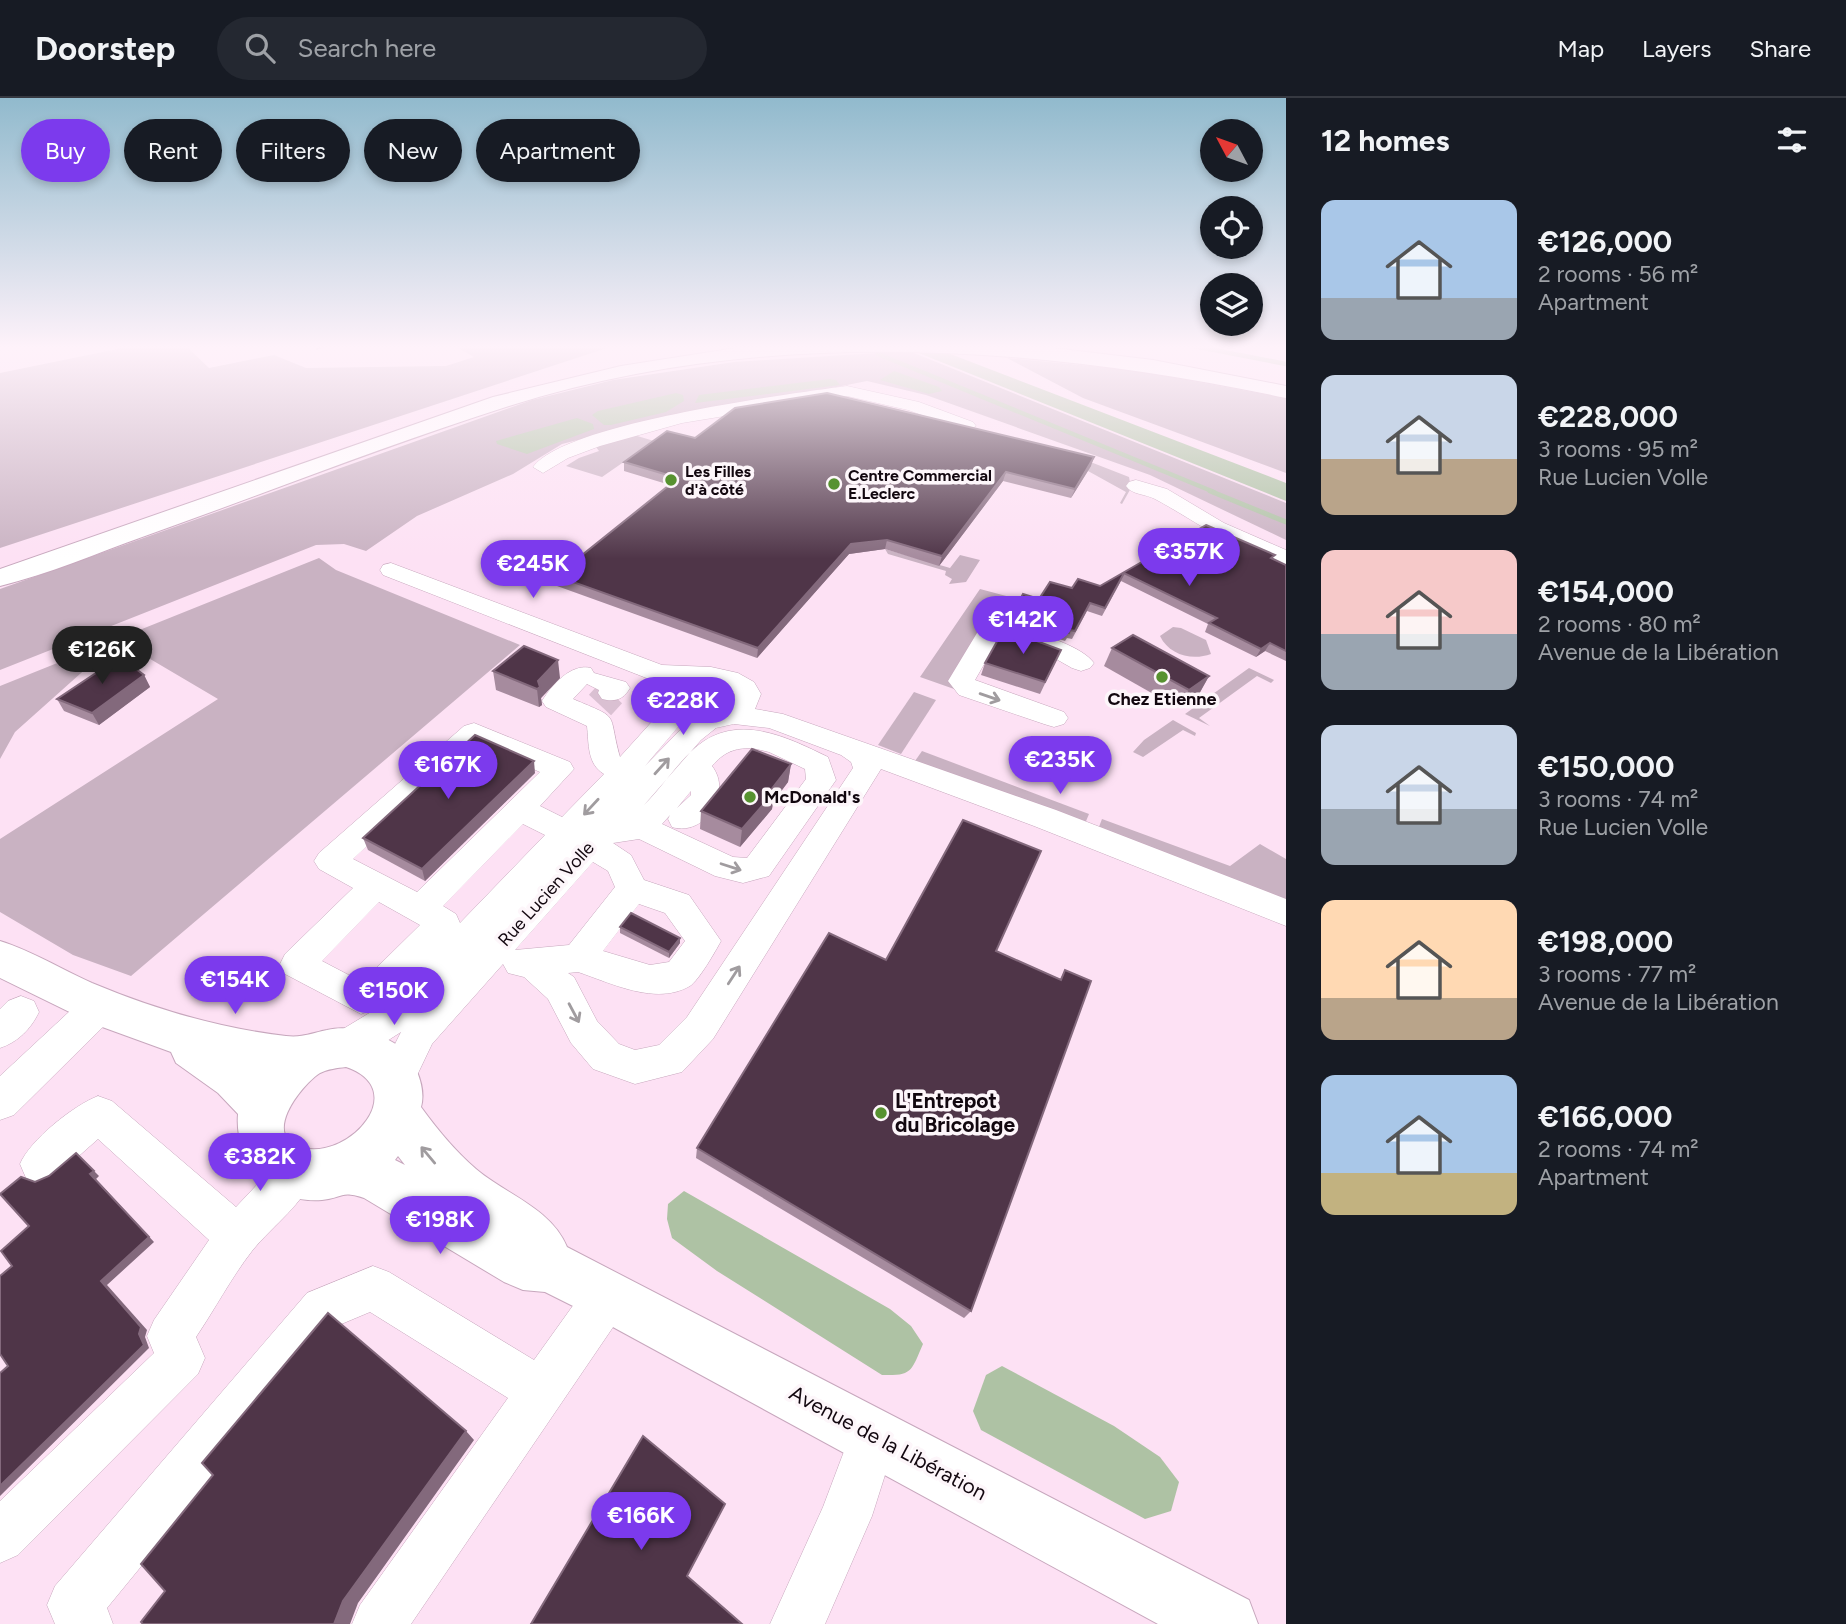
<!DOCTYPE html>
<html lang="en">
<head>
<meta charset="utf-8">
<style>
	:root { --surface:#171b24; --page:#242831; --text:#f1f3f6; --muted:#9ea1a6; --line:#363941; --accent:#7c3aed }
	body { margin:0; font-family:Figtree,sans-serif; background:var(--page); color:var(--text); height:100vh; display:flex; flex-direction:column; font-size:26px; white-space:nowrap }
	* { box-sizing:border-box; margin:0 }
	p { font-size:23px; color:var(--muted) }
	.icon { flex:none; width:38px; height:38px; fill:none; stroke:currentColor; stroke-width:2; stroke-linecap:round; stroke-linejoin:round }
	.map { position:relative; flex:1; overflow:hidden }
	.side { display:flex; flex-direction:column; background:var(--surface); width:560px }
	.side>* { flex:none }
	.banner { position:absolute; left:21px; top:21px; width:665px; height:63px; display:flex; gap:14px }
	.needle { width:46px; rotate:311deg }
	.fabs { position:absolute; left:1200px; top:21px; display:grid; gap:14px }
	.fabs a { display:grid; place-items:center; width:63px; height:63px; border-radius:50%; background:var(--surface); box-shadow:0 4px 10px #0003; font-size:35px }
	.price { position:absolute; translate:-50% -60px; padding:0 16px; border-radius:24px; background:var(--accent); color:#fff; font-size:23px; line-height:46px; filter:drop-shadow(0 2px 4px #0008) }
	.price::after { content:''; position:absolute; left:50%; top:42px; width:21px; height:16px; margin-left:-10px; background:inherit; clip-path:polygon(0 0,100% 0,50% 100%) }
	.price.selected { background:#222; color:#fff }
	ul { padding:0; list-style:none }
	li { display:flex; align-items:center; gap:21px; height:175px; padding:0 35px }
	li span { display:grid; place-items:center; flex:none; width:196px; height:140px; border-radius:14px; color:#555 }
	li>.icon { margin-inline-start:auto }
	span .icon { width:84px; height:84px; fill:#fffc; stroke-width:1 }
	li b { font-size:30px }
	h2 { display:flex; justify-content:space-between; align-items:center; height:84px; padding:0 35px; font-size:30px }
	.pill { padding:0 24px; border-radius:32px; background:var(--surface); box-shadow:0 4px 10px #0003; font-size:24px; line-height:63px }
	.pill.selected { background:var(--accent); color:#fff }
	header { display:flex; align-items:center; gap:42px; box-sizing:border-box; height:98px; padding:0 35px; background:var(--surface); border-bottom:2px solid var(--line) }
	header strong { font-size:33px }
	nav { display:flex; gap:38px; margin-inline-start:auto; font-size:24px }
	.search { width:490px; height:63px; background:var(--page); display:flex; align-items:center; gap:18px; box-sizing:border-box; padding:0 24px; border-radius:38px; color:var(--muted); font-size:26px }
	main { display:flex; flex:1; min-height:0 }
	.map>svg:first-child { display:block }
	.green { fill:#c9b2c2 }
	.water { fill:#aec2a4 }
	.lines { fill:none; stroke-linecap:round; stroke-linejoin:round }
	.stream-far1 { stroke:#aec2a4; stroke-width:4.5 }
	.stream { stroke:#aec2a4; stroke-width:5 }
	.minor-tunnel { stroke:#dac0d2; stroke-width:30; stroke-dasharray:30 15; stroke-linecap:butt }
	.minor-casing { stroke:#c7a7bd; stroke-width:1 }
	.major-casing { stroke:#c7a7bd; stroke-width:2 }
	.minor { fill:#fff; fill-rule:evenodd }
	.major { fill:#fff; fill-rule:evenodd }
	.wall { fill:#a68b9e }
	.shaded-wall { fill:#83697c }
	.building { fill:#4f3548; stroke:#83697c; stroke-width:2 }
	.oneway { stroke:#a09c9f }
	.poi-dot { fill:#579230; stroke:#fdf6fa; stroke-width:2.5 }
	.labels { text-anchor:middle; stroke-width:7; stroke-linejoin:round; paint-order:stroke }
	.far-poi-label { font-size:16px; font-weight:bold; fill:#12070f; stroke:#fdf6fa; text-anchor:start }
	.poi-label { font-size:18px; font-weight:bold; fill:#12070f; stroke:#fdf6fa }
	.street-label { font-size:18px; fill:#12070f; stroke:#fdf6fa }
	.near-poi-label { font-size:21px; font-weight:bold; fill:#12070f; stroke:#fdf6fa; text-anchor:start }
	.near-street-label { font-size:21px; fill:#12070f; stroke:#fdf6fa }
</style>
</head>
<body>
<header>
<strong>Doorstep</strong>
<div class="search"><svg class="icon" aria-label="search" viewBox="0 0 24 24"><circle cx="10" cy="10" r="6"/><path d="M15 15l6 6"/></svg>Search here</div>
<nav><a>Map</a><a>Layers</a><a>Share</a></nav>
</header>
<main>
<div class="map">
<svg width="1286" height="1526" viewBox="0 0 1286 1526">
	<rect width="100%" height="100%" fill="#fde1f4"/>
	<!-- green -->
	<g class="green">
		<polygon points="137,247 185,247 209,270 274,257 306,270 446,268 474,259 453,247 616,247 0,450 0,275"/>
		<polygon points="909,253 1286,405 1286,442 1150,377 926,297 867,283 609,334 562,346 513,376 417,418 366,453 344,446 316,447 0,572 0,491 532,302 613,282 734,264"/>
		<polygon points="1007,260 1133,272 1286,300 1286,375 1083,300"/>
		<polygon points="634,337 654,343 602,379 566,368 579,360 599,353 596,349"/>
		<polygon points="1088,363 1129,379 1131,390 1122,406 1120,405 1126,394 1088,373"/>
		<polygon points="885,451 950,470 960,457 980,462 966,484 949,486 952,481 945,477 946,473 888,456"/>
		<polygon points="319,460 336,472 520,547 131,878 73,857 0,814 0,741 218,601 118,542 15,634 0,661 0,588"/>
		<polygon points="980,491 1010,499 988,524 992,526 956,584 1045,623 920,579"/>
		<path d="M1173,529L1181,530L1206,542L1211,556C1192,563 1169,557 1160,538Z"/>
		<polygon points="1249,570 1274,582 1271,585 1257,578 1199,620 1210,628 1185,616"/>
		<polygon points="914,594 936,602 901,656 878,647"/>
		<polygon points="1173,622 1196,635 1195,638 1183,632 1143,659 1133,654 1144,642"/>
		<polygon points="922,653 1089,716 1084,728 915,663"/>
		<polygon points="1102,721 1230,768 1260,746 1286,761 1286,807 1097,734"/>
	</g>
	<!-- water -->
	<g class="water">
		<polygon points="899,247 927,247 1286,385 1286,403"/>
		<polygon points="894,273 939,289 942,293 929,296 880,282"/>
		<polygon points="830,281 836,282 840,287 695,305 699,297"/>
		<polygon points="676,295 683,297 684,303 666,314 611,327 604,327 592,317 598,313"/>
		<polygon points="577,320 593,326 594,331 527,356 497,346 496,343"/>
		<path d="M684,1093L890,1211L911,1228L923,1246C911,1273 913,1278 882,1277L717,1173L672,1140L667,1121L668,1106Z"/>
		<polygon points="1002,1268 1114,1328 1160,1359 1179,1384 1171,1413 1145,1421 981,1332 973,1313 986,1277"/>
	</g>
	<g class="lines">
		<!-- stream-far1 -->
		<g class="stream-far1">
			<polyline points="1188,247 1286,266"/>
			<polyline points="878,256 1214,394"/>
		</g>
		<!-- stream -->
		<polyline class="stream" points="1210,393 1286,424"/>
		<!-- minor-tunnel -->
		<polyline class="minor-tunnel" points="600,607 611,595"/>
		<!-- minor casing -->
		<g class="minor-casing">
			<g id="minor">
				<path d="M847,288L919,304L973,324L976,328L967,333L908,312L847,298L682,325L600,348L568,360L543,375L533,369C565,325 788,296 847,288Z"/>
				<path d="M1136,382L1167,391L1224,425L1286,452V467C1237,455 1198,424 1155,401C1146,396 1132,397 1126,388L1129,384Z"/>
				<path d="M391,465L662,567L711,569L738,575L754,584L761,596L755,611L783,616L1056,712L1286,801V828L1034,728L881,671L713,941L682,974L635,986L593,971L571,945L548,901L524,879L508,875L503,866L432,946L410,992L397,997L384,992L378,980L401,934L359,961L346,966L333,961L327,949L333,937L381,908L361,916L285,876L280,866L285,856L353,790L319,771L314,763L319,755L464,628L474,625L570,664L574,671L540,708L562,719L604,676C587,666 589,646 587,628L546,609L542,603C552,587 571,565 591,570L594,575L626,584L630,590C623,602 615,604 602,601L598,595L599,592L587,586L573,601C622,622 607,612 620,659L666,608L663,602L668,584L649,581L383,477L380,472L383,467ZM704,584L720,587L735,596L734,602C720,616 704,614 689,601L691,591ZM684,622L688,624L645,668ZM734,626L769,630L841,657L851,664L853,670L687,919L659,947L635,952L619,946L597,923L574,879L568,875L578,874C611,885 656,908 690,888C699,882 715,854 721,843L689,797L644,782L631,757L613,745L639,741L715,778L743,785L769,778L836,682L828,659C791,641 744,617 704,643C682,657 663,689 644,707L701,642L716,630ZM477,646L540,674L417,794L353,761ZM752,650L769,654L805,671L806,681L747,760L733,759L662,726L670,717L668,721L672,729C705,739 733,695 712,668C724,654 734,650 752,650ZM691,693V697L677,710ZM523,726L545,737L460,825L456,816L443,808ZM593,764L608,773L615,789L569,847L515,852ZM379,804L420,827L362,884L322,863ZM639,806L665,815L685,843L669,864L650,867L603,853Z"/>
				<path d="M997,524C1021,530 1080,545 1094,565L1090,570L1081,573L1072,570L1049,557L999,540L975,582L1064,614L1068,620L1064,626L1054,629L1044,626L959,597L948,583L980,530Z"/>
				<polygon points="99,894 112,898 117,909 112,920 14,1017 0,1022 0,978 86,898"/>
				<path d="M21,898L34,903L39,914C31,931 18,944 0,950V911L8,903Z"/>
				<path d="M98,998L112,1003L236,1109L282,1060L296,1054L310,1060L316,1074C303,1107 274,1126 252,1153C231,1180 215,1211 196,1239L205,1260L198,1276L18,1457L0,1465V1403L154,1255L147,1238L154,1222L209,1142L98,1041L54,1080L40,1086L26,1080L20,1066C30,1042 74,1007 98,998Z"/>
				<polygon points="373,1168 389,1174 534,1262 592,1181 608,1175 624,1181 630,1197 624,1213 411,1526 352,1526 360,1507 508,1300 370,1214 339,1227 107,1510 113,1526 55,1526 47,1507 55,1488 307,1195"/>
				<polygon points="874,1312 891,1319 898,1336 872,1418 825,1526 770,1526 823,1409 857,1319"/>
			</g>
		</g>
		<!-- major casing -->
		<g class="major-casing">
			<g id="major">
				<path d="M755,247H1028L1153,262L1286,288V300C1029,246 763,228 509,308C386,347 266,395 145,438C97,455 49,476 0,488V471L493,299L621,268Z"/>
				<path d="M0,843C32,853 61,871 92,885C154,911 218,930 286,938C302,940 312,935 327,932C348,927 375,934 394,945C413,956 427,988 421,1009C437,1031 455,1053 476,1071C505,1096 551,1110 567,1149L1249,1502L1258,1526H1158L589,1216L545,1194L523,1192L504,1184L364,1100C340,1092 343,1100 322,1102C272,1106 234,1065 238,1016L218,995L176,965L171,954L94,926L0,880ZM346,969C411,991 351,1061 303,1050C260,1040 300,988 320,975C328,971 337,970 346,969ZM398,1058L405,1067L395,1062Z"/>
			</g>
		</g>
		<!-- minor -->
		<use href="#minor" class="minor"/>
		<!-- major -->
		<use href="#major" class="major"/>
	</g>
	<!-- wall -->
	<g class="wall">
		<polygon points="695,340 1091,368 1071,400 1003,383 939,468 885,451 849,456 757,560 557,488 556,478 670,387 624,373 624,364"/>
		<polygon points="1206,427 1286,467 1286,563 1265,553 1256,559 1205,534 1208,526 1121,483 1102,518 1087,513 1072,541 1067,540 1065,543 1009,524 1012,516 1039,501 1072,490 1100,488"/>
		<polygon points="1112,550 1209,578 1199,596 1178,610 1104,568"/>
		<polygon points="1061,552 1040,596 981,577 985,565"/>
		<polygon points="493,573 560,580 541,600 542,607 539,609 496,592"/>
		<polygon points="144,577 150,589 99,627 64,613 57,601"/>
		<polygon points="791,666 788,684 773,704 772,711 740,749 700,731 701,713"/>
		<polygon points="535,675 425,783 368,752 363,740"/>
		<polygon points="620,829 680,845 669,860 620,835"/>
		<polygon points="996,853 1060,881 1065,872 971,1213 964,1220 696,1060 697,1050 886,862"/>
	</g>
	<!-- shaded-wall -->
	<g class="shaded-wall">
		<polygon points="315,247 333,247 316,252"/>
		<polygon points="1094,359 1091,368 1071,400 1075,391"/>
		<polygon points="1006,374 1003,383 939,468 942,458"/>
		<polygon points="887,442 885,451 849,456 757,560 758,550 851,446"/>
		<polygon points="1270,545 1265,553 1256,559 1261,551"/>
		<polygon points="558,562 560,580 541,600 542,607 539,609 537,591 538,583"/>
		<polygon points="144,577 150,589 99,627 92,615"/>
		<polygon points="1209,578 1199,596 1178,610 1189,592"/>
		<polygon points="534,663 535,675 425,783 422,771"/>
		<polygon points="791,666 788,684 773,704 772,711 740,749 742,731"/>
		<polygon points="680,840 680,845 669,860 669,854"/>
		<polygon points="76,1055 99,1078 96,1081 154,1144 107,1187 147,1232 145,1239 149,1250 0,1398 0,1388 101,1183 90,1076"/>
		<polygon points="466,1333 474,1342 358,1505 350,1526 334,1526 343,1503"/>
	</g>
	<!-- building -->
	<g class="building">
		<polygon points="827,295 1094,359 1075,391 1006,374 942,458 887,442 851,446 758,550 556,478 678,380 624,364 667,333 695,340 735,310"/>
		<polygon points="1206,427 1275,457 1271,460 1286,467 1286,553 1270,545 1261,551 1209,525 1217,520 1124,475 1105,510 1090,505 1075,533 1070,532 1069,535 1012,516 1023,496 1039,501 1050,484 1072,490 1078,481 1100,488"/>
		<polygon points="1004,531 1061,552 1045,584 985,565"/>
		<polygon points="1133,537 1209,578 1189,592 1112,550"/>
		<polygon points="524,548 558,562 538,583 540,589 537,591 493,573"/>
		<polygon points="120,559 144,577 92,615 57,601"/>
		<polygon points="475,637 534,663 422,771 363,740"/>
		<polygon points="752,651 791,666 771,692 775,693 742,731 701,713"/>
		<polygon points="963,722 1041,753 996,853 1061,882 1065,872 1091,883 971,1213 697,1050 829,835 886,862"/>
		<polygon points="631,815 680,840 669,854 620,829"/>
		<polygon points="76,1055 94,1073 90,1076 149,1139 101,1183 141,1229 139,1236 144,1247 0,1388 0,1275 8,1268 0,1256 0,1178 12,1168 1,1153 29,1128 0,1096 21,1079 35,1084 49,1078"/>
		<polygon points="328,1215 466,1333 343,1503 334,1526 143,1526 141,1524 165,1493 141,1466 213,1377 202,1365"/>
		<polygon points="643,1338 725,1406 687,1478 742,1526 531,1526"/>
	</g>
	<!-- one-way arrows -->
	<defs><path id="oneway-shaft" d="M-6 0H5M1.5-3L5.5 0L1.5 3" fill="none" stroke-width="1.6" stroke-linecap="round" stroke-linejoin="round" transform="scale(1.75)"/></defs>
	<g class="oneway">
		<use href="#oneway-shaft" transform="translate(990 599) rotate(19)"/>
		<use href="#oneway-shaft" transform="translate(662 668) rotate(-48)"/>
		<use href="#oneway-shaft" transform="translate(591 709) rotate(133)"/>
		<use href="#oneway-shaft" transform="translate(731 769) rotate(18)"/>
		<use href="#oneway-shaft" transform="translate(734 877) rotate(-57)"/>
		<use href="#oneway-shaft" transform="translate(574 915) rotate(62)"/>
		<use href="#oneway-shaft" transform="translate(428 1057) rotate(-130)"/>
	</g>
	<!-- sky -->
	<linearGradient id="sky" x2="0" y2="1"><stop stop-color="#91bacd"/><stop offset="0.54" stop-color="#fef2fa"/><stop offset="1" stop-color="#fef2fa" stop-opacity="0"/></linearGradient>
	<rect width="1286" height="461" fill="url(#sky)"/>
	<!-- markers -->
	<g class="poi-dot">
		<circle cx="671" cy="382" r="7"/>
		<circle cx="834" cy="386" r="7"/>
		<circle cx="1162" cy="579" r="7"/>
		<circle cx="750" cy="699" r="7"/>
		<circle cx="881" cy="1015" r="7"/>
	</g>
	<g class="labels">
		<!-- far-poi labels -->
		<g class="far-poi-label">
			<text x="685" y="379">Les Filles<tspan x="685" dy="18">d'à côté</tspan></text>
			<text x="848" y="383">Centre Commercial<tspan x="848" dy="18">E.Leclerc</tspan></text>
		</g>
		<!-- poi labels -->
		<g class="poi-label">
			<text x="1162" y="607">Chez Etienne</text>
			<text x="764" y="705" text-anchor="start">McDonald's</text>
		</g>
		<!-- street labels -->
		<g class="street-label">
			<text transform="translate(546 796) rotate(-48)" y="6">Rue Lucien Volle</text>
		</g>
		<!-- near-poi labels -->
		<g class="near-poi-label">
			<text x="895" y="1010">L'Entrepot<tspan x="895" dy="24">du Bricolage</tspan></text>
		</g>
		<!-- near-street labels -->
		<g class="near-street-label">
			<text transform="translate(888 1345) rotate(28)" y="7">Avenue de la Libération</text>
		</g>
	</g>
</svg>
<div class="fabs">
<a><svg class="needle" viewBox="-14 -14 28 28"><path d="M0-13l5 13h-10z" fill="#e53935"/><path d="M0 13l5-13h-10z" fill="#9ea1a6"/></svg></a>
<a><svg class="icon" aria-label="locate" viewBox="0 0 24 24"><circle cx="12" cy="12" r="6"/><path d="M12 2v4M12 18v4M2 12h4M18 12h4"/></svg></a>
<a><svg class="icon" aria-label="layers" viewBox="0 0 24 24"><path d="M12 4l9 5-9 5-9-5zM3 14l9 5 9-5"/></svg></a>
</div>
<b class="price" style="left:1189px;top:490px">€357K</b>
<b class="price" style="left:533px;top:502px">€245K</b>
<b class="price" style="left:1023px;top:558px">€142K</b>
<b class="price selected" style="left:102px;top:588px">€126K</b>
<b class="price" style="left:683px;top:639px">€228K</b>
<b class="price" style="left:1060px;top:698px">€235K</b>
<b class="price" style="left:448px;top:703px">€167K</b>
<b class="price" style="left:235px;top:918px">€154K</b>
<b class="price" style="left:394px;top:929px">€150K</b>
<b class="price" style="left:260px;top:1095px">€382K</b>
<b class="price" style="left:440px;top:1158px">€198K</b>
<b class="price" style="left:641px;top:1454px">€166K</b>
<div class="banner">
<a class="pill selected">Buy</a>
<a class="pill">Rent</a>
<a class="pill">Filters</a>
<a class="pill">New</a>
<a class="pill">Apartment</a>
</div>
</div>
<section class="side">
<h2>12 homes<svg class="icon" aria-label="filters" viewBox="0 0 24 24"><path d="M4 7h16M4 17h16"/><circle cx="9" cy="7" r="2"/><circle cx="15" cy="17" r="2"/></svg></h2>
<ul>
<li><span style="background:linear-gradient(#a9c7e8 70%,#9aa5b1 0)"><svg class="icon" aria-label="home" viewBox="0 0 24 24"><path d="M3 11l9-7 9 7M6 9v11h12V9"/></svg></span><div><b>€126,000</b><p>2 rooms · 56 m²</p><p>Apartment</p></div></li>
<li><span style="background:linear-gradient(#c9d6e8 60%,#b9a48a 0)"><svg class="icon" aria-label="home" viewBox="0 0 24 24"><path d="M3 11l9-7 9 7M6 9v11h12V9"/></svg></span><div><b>€228,000</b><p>3 rooms · 95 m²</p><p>Rue Lucien Volle</p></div></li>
<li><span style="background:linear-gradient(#f6c9c9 60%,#9aa5b1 0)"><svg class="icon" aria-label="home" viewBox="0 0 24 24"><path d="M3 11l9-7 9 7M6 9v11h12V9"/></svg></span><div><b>€154,000</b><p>2 rooms · 80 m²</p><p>Avenue de la Libération</p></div></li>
<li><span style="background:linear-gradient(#c9d6e8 60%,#9aa5b1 0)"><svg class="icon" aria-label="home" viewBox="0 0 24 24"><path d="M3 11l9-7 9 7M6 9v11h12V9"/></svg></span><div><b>€150,000</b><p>3 rooms · 74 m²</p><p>Rue Lucien Volle</p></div></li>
<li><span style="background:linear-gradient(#ffd9b3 70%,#b9a48a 0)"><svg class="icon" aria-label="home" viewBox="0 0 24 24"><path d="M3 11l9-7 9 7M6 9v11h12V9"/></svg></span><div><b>€198,000</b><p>3 rooms · 77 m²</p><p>Avenue de la Libération</p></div></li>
<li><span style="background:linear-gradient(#a9c7e8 70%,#c2b280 0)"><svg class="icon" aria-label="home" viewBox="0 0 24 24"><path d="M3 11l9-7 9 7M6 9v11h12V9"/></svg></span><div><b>€166,000</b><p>2 rooms · 74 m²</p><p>Apartment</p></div></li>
</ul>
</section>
</main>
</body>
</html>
